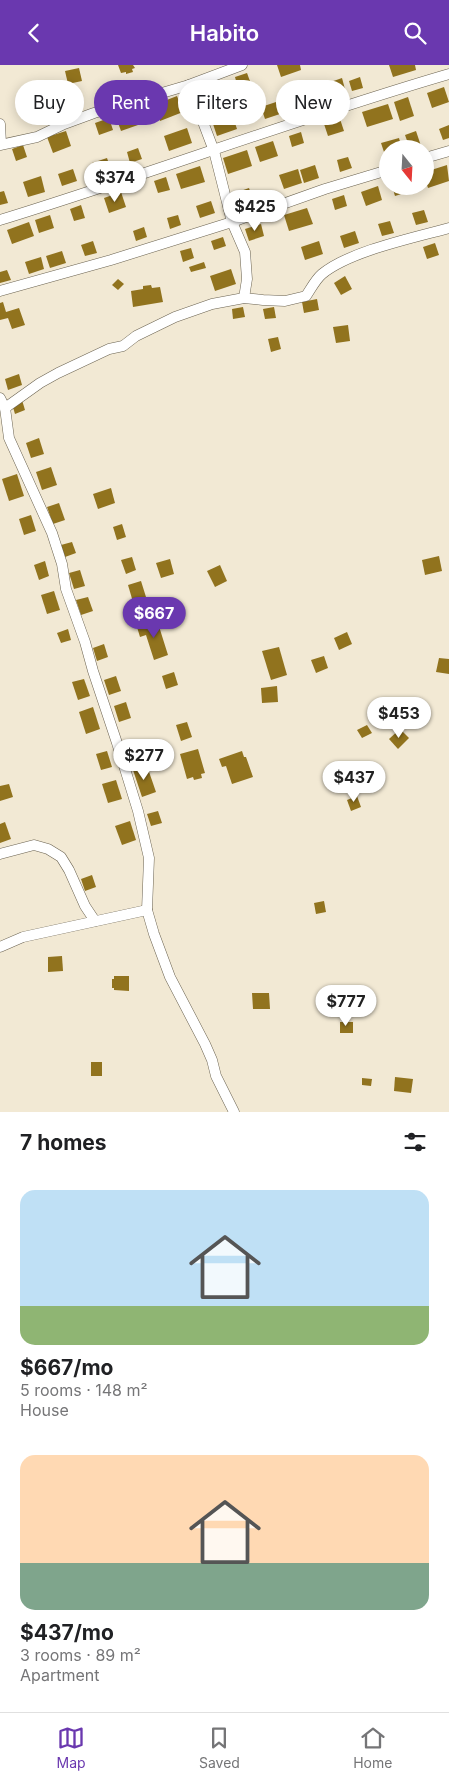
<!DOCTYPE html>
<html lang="en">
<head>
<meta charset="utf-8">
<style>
	:root { --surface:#fff; --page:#f6f6f6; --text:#202124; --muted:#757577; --line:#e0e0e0; --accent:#6a38af }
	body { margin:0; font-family:Inter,sans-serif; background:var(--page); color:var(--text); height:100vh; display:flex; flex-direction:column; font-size:19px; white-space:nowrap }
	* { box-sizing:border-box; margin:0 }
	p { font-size:16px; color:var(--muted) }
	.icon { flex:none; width:28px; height:28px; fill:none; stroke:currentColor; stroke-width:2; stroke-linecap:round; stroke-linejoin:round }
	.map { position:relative; height:1047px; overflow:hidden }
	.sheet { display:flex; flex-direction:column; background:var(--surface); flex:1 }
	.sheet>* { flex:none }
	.top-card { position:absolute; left:15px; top:15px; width:420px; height:45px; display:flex; gap:10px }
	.needle { width:32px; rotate:162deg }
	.controls { position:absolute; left:379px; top:75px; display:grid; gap:10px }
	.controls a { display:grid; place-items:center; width:55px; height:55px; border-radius:50%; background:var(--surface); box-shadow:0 2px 12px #0003; font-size:25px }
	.price { position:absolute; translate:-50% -42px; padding:0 11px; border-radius:18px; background:#fff; color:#222; font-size:16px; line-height:32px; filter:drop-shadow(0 1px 2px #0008) }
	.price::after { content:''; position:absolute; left:50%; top:30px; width:15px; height:11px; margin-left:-8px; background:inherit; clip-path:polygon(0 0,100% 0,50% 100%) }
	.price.current { background:var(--accent); color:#fff }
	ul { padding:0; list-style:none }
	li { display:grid; align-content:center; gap:10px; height:265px; padding:0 20px }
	li span { display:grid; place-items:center; height:155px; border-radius:15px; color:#555 }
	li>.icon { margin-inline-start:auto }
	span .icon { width:90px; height:90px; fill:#fffc; stroke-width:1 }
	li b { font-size:21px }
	h2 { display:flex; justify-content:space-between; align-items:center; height:60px; padding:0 20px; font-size:21px }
	.chip { padding:0 18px; border-radius:22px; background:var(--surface); box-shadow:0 2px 12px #0003; font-size:18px; line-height:45px }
	.chip.current { background:var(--accent); color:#fff }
	header { display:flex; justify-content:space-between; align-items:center; height:65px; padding:0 20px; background:var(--accent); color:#fff; font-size:22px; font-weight:600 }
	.dock { display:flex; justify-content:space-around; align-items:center; height:70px; border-top:1px solid var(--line); background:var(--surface); font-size:14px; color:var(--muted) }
	.dock a { display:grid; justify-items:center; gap:2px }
	.dock .current { color:var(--accent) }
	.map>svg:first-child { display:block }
	.building { fill:#91731e }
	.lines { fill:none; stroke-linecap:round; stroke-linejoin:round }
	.minor-casing { stroke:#6b6351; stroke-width:11 }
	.minor { stroke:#fff; stroke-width:10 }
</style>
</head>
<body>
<header><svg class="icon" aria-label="back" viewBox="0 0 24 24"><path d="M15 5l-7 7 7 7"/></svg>Habito<svg class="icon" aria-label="search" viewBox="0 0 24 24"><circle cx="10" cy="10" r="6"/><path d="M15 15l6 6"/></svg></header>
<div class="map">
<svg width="449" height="1047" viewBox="0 0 449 1047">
	<rect width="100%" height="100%" fill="#f2e9d4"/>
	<!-- building -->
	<g class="building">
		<polygon points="118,0 133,0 135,3 132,4 133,7 126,9 126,7 121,8"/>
		<polygon points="277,0 300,0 301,5 281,12"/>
		<polygon points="389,0 415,0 416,5 393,12"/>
		<polygon points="79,3 82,16 68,19 65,6"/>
		<polygon points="247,8 251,19 238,23 235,12"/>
		<polygon points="360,12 363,23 352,26 349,16"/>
		<polygon points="342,13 346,28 329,33 325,19"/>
		<polygon points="216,20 220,31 206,35 202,24"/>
		<polygon points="444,22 449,37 432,43 427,28"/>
		<polygon points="177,31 183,47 160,56 154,40"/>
		<polygon points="408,32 414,51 400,56 394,37"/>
		<polygon points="289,34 292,44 282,48 279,37"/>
		<polygon points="276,37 280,49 265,54 261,42"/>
		<polygon points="388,39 393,54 367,62 362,47"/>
		<polygon points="133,46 138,60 121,66 116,52"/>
		<polygon points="232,49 237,64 217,71 212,56"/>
		<polygon points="109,53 113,65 99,70 95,58"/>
		<polygon points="340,54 344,66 328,71 324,59"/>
		<polygon points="449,60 449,73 443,75 439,64"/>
		<polygon points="187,63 192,78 169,86 164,71"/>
		<polygon points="66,66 71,81 53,88 47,72"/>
		<polygon points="416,66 421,81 410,84 405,70"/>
		<polygon points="301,67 304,78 292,82 289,71"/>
		<polygon points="399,73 402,84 388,84 388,92 386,93 381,78"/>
		<polygon points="273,76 278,91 260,97 255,82"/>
		<polygon points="23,80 27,92 16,96 12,84"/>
		<polygon points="138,83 142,94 130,98 127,87"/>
		<polygon points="247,85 252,101 228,109 223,93"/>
		<polygon points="348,92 352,103 340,107 337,95"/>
		<polygon points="107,93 111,105 96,110 92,98"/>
		<polygon points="315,100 319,113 304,118 300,105"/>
		<polygon points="447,100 449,116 428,123 425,114 425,107"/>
		<polygon points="200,101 205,117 181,124 176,109"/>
		<polygon points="73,104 77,116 62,121 58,109"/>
		<polygon points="298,104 302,118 284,124 279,110"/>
		<polygon points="41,111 45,127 28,132 23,117"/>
		<polygon points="166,112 170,125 158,128 154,116"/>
		<polygon points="378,121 382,135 366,141 361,127"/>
		<polygon points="392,121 416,121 417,124 395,131"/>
		<polygon points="249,123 253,135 239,140 235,128"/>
		<polygon points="4,126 8,138 0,140 0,127"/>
		<polygon points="121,127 126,142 109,148 104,133"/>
		<polygon points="344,130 347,141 335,145 332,134"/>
		<polygon points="211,136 215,148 200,153 196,141"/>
		<polygon points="81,140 85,153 74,156 70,144"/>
		<polygon points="307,143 313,159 289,166 284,150"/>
		<polygon points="424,145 428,157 416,160 412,148"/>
		<polygon points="50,150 54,163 39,168 35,155"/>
		<polygon points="178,150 181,160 170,164 167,153"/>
		<polygon points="390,156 394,168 382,171 378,159"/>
		<polygon points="29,157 34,171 12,179 7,165"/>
		<polygon points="261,159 264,171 249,176 245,164"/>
		<polygon points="144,162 147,172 136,176 133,166"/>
		<polygon points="355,166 359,178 344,183 340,171"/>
		<polygon points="223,172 226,181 214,185 211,176"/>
		<polygon points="93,176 97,188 85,191 81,180"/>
		<polygon points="319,176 323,189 305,195 301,182"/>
		<polygon points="435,178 439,190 427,194 423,182"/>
		<polygon points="191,183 194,193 183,197 180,186"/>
		<polygon points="62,186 66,198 50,203 46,191"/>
		<polygon points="41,192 44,204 29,209 25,197"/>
		<polygon points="204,197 206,203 191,207 189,202"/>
		<polygon points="231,204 236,219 215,226 210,211"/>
		<polygon points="7,205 11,215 0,218 0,207"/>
		<polygon points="345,211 352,224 341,230 334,218"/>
		<polygon points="118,214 124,219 118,225 112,220"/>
		<polygon points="151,220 152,223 160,222 163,237 133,242 131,226 143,224 143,221"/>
		<polygon points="317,234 319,245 304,248 302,237"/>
		<polygon points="3,237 6,247 19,243 25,260 12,264 8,253 0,255 0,238"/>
		<polygon points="243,242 245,252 233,254 232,244"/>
		<polygon points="274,242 276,253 265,254 263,244"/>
		<polygon points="348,260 350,276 336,278 333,262"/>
		<polygon points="278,272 281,284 271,287 268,274"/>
		<polygon points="19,309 22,320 8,325 5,314"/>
		<polygon points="22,335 25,345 15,349 12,339"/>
		<polygon points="39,373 44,389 31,393 26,378"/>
		<polygon points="51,402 57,420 42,425 36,407"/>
		<polygon points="17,409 24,431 9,436 2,414"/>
		<polygon points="111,423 115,438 98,444 93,429"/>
		<polygon points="59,438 65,455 53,459 47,442"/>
		<polygon points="31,450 36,466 24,470 19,454"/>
		<polygon points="122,459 126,472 117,475 113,462"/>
		<polygon points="72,477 76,488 65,492 61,480"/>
		<polygon points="439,491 442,506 425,510 422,495"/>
		<polygon points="132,492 136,505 126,509 121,495"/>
		<polygon points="170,494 174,509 161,513 156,498"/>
		<polygon points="45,496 49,511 39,515 34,500"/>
		<polygon points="220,500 227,516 215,522 207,506"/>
		<polygon points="80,505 85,521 74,524 69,508"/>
		<polygon points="141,516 146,532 133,537 128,520"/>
		<polygon points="54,526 60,545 47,549 41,530"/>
		<polygon points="88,532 93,546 81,550 76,535"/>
		<polygon points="157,555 168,590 154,595 146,570 140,572 137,562"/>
		<polygon points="68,564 71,575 61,578 57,568"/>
		<polygon points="347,567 352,579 339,585 334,573"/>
		<polygon points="104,579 108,592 97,596 93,583"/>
		<polygon points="279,582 287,610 271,615 262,586"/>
		<polygon points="324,591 328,603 316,608 311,595"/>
		<polygon points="439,593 449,594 449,609 436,607"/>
		<polygon points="174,607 178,620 166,624 162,611"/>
		<polygon points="116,611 121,626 109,630 104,615"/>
		<polygon points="84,614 90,631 78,635 72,617"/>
		<polygon points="277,621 278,637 262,638 261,623"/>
		<polygon points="126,637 131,653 119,657 114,641"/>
		<polygon points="93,642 100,664 86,669 79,647"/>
		<polygon points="187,657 192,672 181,676 176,660"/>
		<polygon points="367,660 372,668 362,673 357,665"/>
		<polygon points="400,664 409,673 398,684 389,674"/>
		<polygon points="136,676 141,692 131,695 126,680"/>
		<polygon points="198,684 205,708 201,709 202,713 194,715 193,712 187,714 180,689"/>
		<polygon points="107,686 112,702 101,705 96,689"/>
		<polygon points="242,686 244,692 246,692 253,712 232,719 226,701 222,702 219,694"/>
		<polygon points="147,701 156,727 142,732 133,705"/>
		<polygon points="116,715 122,734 108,738 102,719"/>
		<polygon points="9,719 13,732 0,736 0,721"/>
		<polygon points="357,731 361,742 351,746 347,735"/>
		<polygon points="158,746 162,758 151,761 147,749"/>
		<polygon points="130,756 136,775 122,780 115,761"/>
		<polygon points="5,757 11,774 0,778 0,759"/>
		<polygon points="92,810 96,822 85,826 81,814"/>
		<polygon points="324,836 326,847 316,849 314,838"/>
		<polygon points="62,891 63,906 48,907 48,892"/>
		<polygon points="114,911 129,911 129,926 114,925 114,923 112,923 112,914 114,914"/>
		<polygon points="252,928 269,928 270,944 253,944"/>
		<rect x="340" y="957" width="13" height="11"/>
		<rect x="91" y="997" width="11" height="14"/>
		<polygon points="395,1012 413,1014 411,1028 394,1026"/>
		<polygon points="362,1013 372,1014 371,1021 362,1020"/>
	</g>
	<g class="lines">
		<!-- minor casing -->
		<g class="minor-casing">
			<g id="minor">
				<polyline points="189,20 242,0"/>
				<polyline points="0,59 1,79"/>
				<polyline points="0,80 37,72 64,59 94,48 189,20 214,86 232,157 245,187 247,214 244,233"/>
				<polyline points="425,93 449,86"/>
				<path d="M0,155C150,109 298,53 449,9"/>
				<polyline points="0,226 111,195 232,157 325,124 388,105"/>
				<polyline points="0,333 5,343 9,373 52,468 62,499 66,524 85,577 93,606 117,678 138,746 149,793 147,845 154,869 170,912 205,979 212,995 216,1011 234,1047"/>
				<path d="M5,343L40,318L58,308L109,284L123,281L136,271L175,252L212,239L244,233L263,235L285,236L306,231C311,224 315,215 322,209C350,186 413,173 449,163"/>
				<polyline points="0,789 34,780 48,784 61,792 69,805 85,841 95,856"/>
				<polyline points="0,882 23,872 147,845"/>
			</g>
		</g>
		<!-- minor -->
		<use href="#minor" class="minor"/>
	</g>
</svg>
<div class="controls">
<a><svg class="needle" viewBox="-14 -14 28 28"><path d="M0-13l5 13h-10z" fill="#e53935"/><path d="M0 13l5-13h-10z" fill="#757577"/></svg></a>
</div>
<b class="price" style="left:115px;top:138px">$374</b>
<b class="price" style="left:255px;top:167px">$425</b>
<b class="price current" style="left:154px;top:574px">$667</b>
<b class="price" style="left:399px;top:674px">$453</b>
<b class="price" style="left:144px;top:716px">$277</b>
<b class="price" style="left:354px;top:738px">$437</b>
<b class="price" style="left:346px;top:962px">$777</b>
<div class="top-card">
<a class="chip">Buy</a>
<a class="chip current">Rent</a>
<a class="chip">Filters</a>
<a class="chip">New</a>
</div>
</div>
<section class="sheet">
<h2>7 homes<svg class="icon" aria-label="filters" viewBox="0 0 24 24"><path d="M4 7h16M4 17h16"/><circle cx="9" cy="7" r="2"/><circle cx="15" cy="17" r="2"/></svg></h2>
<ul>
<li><span style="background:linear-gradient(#bfe0f5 75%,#8fb573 0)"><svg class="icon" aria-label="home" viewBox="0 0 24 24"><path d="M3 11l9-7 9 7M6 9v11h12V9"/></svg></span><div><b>$667/mo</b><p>5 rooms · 148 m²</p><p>House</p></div></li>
<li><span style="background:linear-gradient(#ffd9b3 70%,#7fa58c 0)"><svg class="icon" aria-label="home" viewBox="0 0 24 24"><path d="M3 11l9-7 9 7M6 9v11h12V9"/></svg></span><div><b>$437/mo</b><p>3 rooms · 89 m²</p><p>Apartment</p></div></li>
</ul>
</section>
<nav class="dock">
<a class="current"><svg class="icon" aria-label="map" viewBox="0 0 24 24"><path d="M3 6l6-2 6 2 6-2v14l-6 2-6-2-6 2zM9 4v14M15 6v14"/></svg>Map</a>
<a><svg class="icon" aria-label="saved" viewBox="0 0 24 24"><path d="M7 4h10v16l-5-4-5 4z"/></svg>Saved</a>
<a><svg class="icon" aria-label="home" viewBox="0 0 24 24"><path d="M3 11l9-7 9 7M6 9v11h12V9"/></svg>Home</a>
</nav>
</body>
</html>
